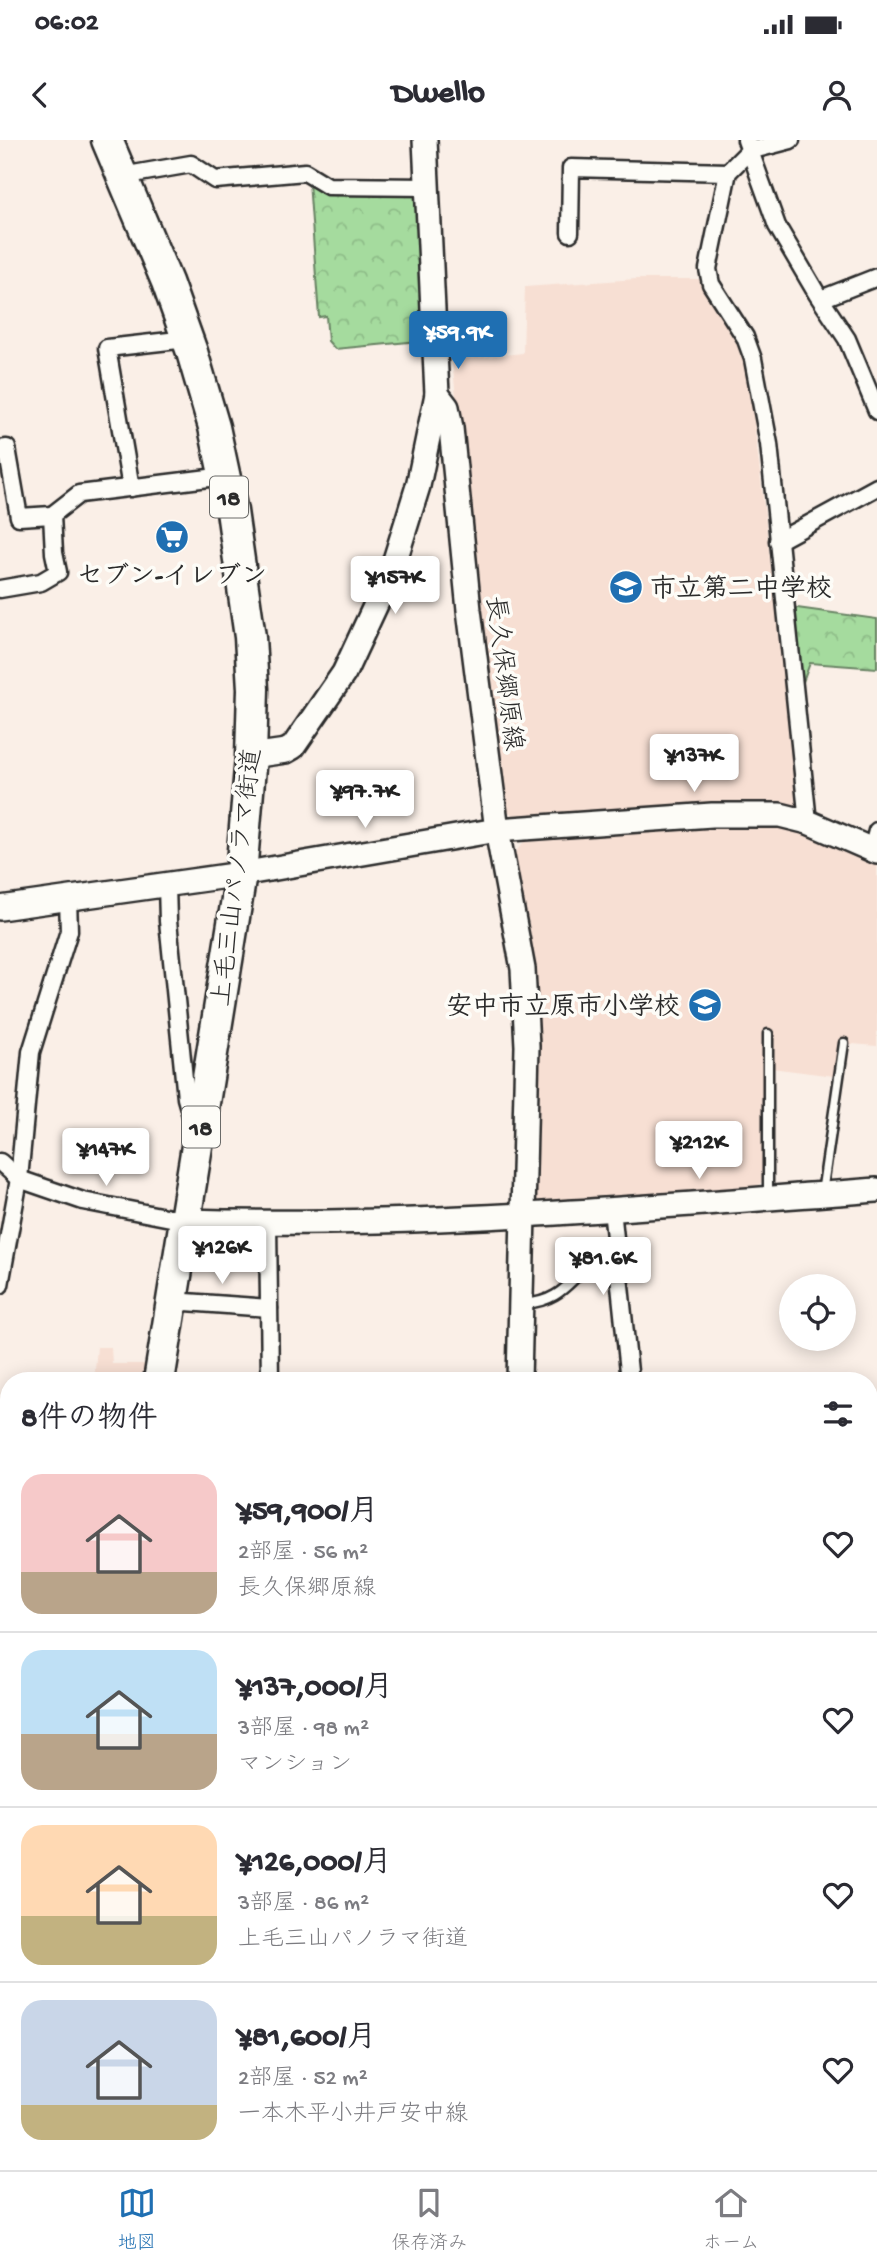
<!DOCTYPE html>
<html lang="ja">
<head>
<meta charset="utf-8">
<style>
	:root { --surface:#fff; --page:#f7f7f7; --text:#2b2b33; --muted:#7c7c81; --line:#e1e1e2; --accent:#1f6fb2 }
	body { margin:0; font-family:"Gochi Hand","Klee One",sans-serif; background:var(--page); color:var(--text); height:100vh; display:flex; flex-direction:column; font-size:26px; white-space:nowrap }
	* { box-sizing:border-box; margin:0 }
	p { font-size:23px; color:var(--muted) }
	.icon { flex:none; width:38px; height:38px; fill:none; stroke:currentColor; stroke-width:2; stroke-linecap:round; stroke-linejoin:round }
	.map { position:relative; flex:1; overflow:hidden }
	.drawer { position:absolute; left:0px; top:1232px; width:878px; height:798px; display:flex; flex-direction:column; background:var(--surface); border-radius:28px 28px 0 0; box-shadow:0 4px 18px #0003 }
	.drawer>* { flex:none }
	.buttons { position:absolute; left:779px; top:1134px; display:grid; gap:14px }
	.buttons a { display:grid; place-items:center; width:77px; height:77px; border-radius:50%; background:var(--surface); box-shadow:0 4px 18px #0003; font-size:35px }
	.price { position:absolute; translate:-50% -60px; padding:0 16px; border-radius:7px; background:#fff; color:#222; font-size:23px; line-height:46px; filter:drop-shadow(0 2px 4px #0008) }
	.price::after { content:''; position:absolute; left:50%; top:42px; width:21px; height:16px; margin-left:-10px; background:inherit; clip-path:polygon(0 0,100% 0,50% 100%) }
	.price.selected { background:var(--accent); color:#fff }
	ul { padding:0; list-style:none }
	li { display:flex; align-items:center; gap:21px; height:175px; padding:0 21px }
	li+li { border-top:2px solid var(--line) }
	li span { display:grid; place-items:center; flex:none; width:196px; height:140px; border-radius:21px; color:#555 }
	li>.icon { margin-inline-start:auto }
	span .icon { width:84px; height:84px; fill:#fffc; stroke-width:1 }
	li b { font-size:30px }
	h2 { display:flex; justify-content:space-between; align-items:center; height:84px; padding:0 21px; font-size:30px }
	.status { display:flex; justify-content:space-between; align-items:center; height:49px; padding:0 35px; background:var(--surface); direction:ltr }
	.status svg { height:19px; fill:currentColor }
	header { display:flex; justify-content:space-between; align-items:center; height:91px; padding:0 21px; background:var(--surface); font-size:32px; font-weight:700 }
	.dock { display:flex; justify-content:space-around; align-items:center; height:98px; border-top:2px solid var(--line); background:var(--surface); font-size:19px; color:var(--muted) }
	.dock a { display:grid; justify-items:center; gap:4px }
	.dock .selected { color:var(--accent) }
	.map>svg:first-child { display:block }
	.built { fill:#f7dfd3 }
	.forest { fill:url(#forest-crowns); stroke:#688364; stroke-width:2 }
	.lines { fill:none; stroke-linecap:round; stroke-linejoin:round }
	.lane-casing { stroke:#2b2b2b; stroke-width:13 }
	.street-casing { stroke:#2b2b2b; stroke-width:21 }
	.secondary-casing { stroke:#2b2b2b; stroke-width:28 }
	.primary-casing { stroke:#2b2b2b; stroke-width:30 }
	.highway-casing { stroke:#2b2b2b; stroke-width:35 }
	.lane { stroke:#fdfcf7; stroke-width:8 }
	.street { stroke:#fdfcf7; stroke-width:16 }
	.secondary { stroke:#fdfcf7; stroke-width:23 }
	.primary { stroke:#fdfcf7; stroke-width:24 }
	.highway { stroke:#fdfcf7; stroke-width:30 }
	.labels { text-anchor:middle; stroke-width:7; stroke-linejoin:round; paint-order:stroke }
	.shield { fill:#fdfcf7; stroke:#6a6a68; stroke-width:2 }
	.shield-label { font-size:24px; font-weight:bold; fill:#2b2b2b }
	.poi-label { font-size:26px; font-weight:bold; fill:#2b2b2b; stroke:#fdfcf7 }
	.street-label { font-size:26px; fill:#2b2b2b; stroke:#fdfcf7 }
</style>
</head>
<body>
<div class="status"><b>06:02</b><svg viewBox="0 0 49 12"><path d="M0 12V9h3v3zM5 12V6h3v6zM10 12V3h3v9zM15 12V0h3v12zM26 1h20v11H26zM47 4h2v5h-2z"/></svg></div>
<header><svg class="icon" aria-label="back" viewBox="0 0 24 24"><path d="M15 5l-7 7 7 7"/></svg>Dwello<svg class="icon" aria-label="person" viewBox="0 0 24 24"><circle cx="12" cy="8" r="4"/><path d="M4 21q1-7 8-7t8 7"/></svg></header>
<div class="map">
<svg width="877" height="2030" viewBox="0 0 877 2030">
	<defs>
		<pattern id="forest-crowns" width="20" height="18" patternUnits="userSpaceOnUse" patternTransform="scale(1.75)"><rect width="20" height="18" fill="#a5db9e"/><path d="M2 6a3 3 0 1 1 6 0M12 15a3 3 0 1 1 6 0" fill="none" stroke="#8ebc88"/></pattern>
	</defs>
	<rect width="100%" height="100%" fill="#faefe7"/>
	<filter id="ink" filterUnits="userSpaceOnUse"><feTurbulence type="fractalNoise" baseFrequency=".0143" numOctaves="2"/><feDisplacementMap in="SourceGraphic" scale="14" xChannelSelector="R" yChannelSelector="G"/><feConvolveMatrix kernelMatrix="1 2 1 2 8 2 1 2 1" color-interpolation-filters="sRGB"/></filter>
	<g filter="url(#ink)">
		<!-- built -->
		<g class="built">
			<polygon points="636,139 705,139 709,159 735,195 748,231 799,664 790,667 512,675 503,667 452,221 523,213 525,147"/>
			<polygon points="779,681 877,720 877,906 839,903 834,936 763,927 763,1040 754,1051 531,1063 512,716 524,702 713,683"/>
			<polygon points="97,1207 111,1207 112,1224 150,1224 147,1241 94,1241"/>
			<polygon points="0,1441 9,1442 9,1808 3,1808 0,1838"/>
		</g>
		<!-- forest -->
		<g class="forest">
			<polygon points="309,42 329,55 415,54 421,150 419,201 335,209 328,201 326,176 319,177"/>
			<polygon points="790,467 877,479 877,528 810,523 799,553"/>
		</g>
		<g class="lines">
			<!-- lane casing -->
			<g class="lane-casing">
				<g id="lane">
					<polyline points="768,894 768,1055"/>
					<polyline points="822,1053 844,903"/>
					<path d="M525,1164C564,1160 567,1141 596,1120C601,1116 610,1114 617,1112"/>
				</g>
			</g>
			<!-- street casing -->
			<g class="street-casing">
				<g id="street">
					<polyline points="746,0 777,86 817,154 847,199 877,271"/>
					<polyline points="791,0 749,11 728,32 708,129 711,144 745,197 753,219 769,304 808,682"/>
					<polyline points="122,36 191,24 215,40 305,32 328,46 428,47"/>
					<polyline points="570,93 571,28 728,32"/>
					<polyline points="821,159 877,137"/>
					<polyline points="0,309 7,308 19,377 52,375"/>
					<polyline points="131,348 107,208 187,199"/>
					<polyline points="778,401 877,347"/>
					<polyline points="0,449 41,442 58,432 54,413 52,375 79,354 225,336"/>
					<polyline points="872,710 877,691"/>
					<polyline points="167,745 168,781 186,958 192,979 198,980"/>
					<polyline points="0,1022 19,1039 83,1061 186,1081"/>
					<polyline points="612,1069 630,1241"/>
					<polyline points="268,1083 270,1241"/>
					<polyline points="0,1145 19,1039 31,912 69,791 68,759"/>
					<polyline points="172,1161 269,1168"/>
					<polyline points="0,1428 9,1429"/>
					<polyline points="870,1481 877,1482"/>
					<polyline points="870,1801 877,1800"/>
					<polyline points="0,1981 9,1981"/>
					<polyline points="306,2021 306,2030"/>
					<polyline points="776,2021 778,2030"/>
				</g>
			</g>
			<!-- secondary casing -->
			<g class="secondary-casing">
				<g id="secondary">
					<polyline points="437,254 447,267 451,288 469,470 497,690 523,829 527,906 519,1241"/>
					<polyline points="251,616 286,611 293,607 344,533 392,430 418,346 437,254 425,0"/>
					<polyline points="0,768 241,734 497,690 712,675 780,675 808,682 877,712"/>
					<path d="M186,1081C416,1088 647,1067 877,1050"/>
				</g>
			</g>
			<!-- primary casing -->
			<g class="primary-casing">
				<g id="primary">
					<polyline points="0,1878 9,1878"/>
					<polyline points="487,2021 488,2030"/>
				</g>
			</g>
			<!-- highway casing -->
			<g class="highway-casing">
				<g id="highway">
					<polyline points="107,0 167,142 192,212 214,287 232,371 250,497 253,549 251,616 241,734 159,1241"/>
					<polyline points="109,2021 110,2030"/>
				</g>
			</g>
			<!-- lane -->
			<use href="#lane" class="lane"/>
			<!-- street -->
			<use href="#street" class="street"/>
			<!-- secondary -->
			<use href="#secondary" class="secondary"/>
			<!-- primary -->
			<use href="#primary" class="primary"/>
			<!-- highway -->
			<use href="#highway" class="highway"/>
		</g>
	</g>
	<!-- icons -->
	<defs>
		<g id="supermarket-disc" transform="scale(1.75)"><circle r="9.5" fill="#1f6fb2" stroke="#fdfcf7"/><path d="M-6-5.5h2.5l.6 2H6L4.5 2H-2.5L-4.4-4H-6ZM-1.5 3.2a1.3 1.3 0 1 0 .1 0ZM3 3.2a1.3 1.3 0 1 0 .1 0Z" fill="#fff"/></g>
		<g id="school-disc" transform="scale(1.75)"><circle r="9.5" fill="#1f6fb2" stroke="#fdfcf7"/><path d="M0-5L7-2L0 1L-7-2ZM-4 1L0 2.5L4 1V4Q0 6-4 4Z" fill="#fff"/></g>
	</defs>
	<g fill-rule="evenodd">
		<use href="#supermarket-disc" x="172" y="397"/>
		<use href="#school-disc" x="626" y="447"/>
		<use href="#school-disc" x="705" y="865"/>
	</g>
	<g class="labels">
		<!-- shield labels -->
		<g class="shield">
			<rect x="210" y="336.5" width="38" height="41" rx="5"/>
			<rect x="182" y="966.5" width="38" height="41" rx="5"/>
		</g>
		<g class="shield-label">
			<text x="229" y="365">18</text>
			<text x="201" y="995">18</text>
		</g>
		<!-- poi labels -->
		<g class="poi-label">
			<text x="172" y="443">セブン-イレブン</text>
			<text x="650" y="456" text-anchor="start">市立第二中学校</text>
			<text x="680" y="874" text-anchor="end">安中市立原市小学校</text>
		</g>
		<!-- street labels -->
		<g class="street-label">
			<text transform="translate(506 533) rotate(83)" y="9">長久保郷原線</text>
			<text transform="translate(235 737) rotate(-83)" y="9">上毛三山パノラマ街道</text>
		</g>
	</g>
</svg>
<div class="buttons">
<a><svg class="icon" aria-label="locate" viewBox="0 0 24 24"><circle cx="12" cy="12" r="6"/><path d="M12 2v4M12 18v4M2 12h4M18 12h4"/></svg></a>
</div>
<b class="price selected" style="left:458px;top:231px">¥59.9K</b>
<b class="price" style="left:395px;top:476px">¥157K</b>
<b class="price" style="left:694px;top:654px">¥137K</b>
<b class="price" style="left:365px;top:690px">¥97.7K</b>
<b class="price" style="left:699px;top:1041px">¥212K</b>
<b class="price" style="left:106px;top:1048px">¥147K</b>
<b class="price" style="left:222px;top:1146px">¥126K</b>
<b class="price" style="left:603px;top:1157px">¥81.6K</b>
<section class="drawer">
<h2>8件の物件<svg class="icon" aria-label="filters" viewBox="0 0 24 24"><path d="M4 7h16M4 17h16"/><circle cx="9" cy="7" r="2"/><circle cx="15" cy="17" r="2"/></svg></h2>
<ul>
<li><span style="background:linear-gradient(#f6c9c9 70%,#b9a48a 0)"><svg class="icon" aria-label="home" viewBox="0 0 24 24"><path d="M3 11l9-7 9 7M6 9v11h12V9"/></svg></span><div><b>¥59,900/月</b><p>2部屋 · 56 m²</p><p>長久保郷原線</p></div><svg class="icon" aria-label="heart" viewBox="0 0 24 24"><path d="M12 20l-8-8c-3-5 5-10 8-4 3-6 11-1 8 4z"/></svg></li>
<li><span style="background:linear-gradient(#bfe0f5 60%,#b9a48a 0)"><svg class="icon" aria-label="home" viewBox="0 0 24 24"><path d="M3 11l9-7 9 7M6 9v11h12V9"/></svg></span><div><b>¥137,000/月</b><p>3部屋 · 98 m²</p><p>マンション</p></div><svg class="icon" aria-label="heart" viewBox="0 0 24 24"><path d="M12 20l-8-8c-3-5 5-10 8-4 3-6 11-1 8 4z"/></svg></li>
<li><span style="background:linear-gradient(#ffd9b3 65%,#c2b280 0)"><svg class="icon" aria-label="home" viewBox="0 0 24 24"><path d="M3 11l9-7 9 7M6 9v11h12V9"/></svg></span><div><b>¥126,000/月</b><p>3部屋 · 86 m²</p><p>上毛三山パノラマ街道</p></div><svg class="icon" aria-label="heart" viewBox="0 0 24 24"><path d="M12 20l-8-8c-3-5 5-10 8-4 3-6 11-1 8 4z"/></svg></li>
<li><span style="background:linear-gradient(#c9d6e8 75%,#c2b280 0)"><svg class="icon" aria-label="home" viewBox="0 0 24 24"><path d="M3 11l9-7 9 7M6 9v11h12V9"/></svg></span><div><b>¥81,600/月</b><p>2部屋 · 52 m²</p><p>一本木平小井戸安中線</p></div><svg class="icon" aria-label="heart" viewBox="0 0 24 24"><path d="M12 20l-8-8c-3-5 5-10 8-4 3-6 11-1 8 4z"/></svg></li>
</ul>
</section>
</div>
<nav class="dock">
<a class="selected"><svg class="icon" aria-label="map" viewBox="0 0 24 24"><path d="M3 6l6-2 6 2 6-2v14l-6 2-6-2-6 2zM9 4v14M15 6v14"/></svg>地図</a>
<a><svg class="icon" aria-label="saved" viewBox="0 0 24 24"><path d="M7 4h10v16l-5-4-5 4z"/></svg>保存済み</a>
<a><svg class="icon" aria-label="home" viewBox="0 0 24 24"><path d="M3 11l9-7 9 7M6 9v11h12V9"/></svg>ホーム</a>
</nav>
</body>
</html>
